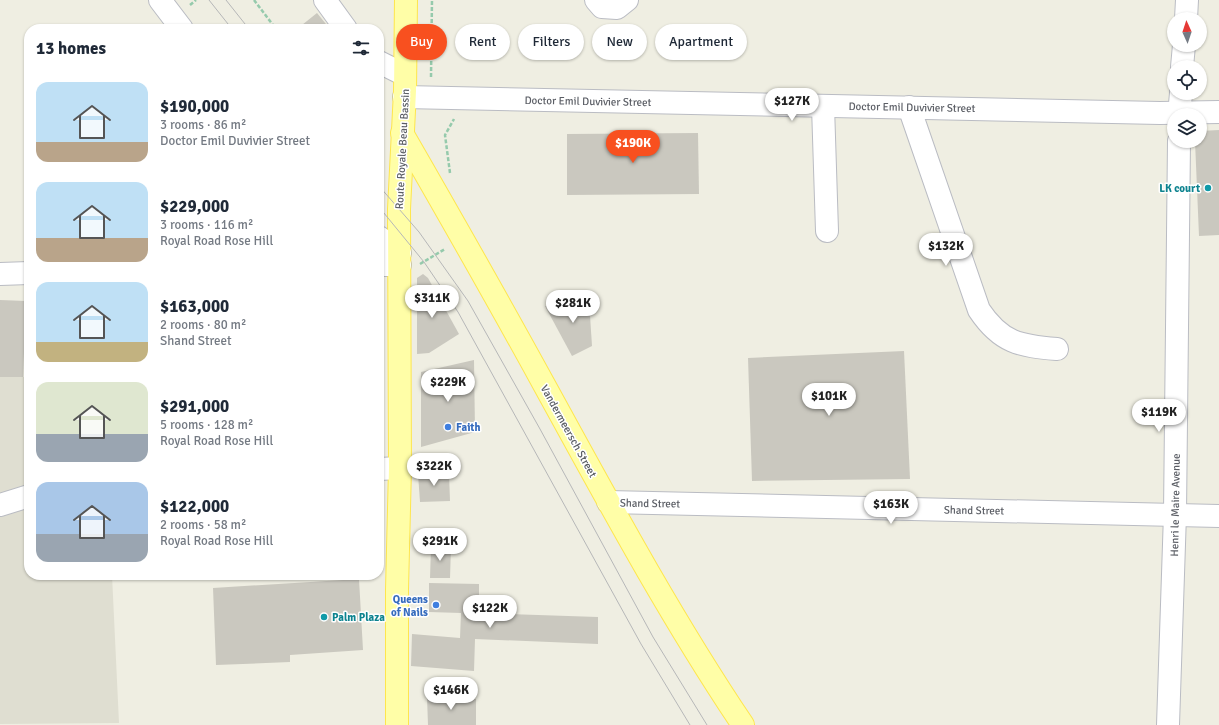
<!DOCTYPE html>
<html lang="en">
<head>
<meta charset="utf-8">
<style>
	:root { --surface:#fff; --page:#f6f6f7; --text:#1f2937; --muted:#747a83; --accent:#f8501f }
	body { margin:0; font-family:Signika,sans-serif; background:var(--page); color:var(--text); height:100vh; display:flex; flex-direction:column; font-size:15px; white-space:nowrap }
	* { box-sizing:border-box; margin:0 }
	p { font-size:13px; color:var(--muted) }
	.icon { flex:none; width:22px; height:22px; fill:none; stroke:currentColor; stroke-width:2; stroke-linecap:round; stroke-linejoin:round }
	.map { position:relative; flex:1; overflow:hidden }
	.details { position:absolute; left:24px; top:24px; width:360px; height:556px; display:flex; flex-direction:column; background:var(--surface); border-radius:16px; box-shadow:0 1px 3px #0004 }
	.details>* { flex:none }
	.top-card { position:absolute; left:396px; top:24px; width:380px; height:36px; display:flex; gap:8px }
	.needle { width:26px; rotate:357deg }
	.fabs { position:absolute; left:1167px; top:12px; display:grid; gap:8px }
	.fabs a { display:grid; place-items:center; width:40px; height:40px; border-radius:50%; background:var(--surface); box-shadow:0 1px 3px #0004; font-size:20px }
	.price { position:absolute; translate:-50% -34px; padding:0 9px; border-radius:14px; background:#fff; color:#222; font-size:13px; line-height:26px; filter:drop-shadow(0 1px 2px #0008) }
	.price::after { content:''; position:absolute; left:50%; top:24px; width:12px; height:9px; margin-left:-6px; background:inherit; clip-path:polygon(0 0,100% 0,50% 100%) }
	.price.active { background:var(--accent); color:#fff }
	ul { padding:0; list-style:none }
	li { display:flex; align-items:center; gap:12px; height:100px; padding:0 12px }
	li span { display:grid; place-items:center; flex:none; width:112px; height:80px; border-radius:12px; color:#555 }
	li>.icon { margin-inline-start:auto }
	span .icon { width:48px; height:48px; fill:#fffc; stroke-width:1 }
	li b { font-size:17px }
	h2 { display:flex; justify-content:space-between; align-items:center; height:48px; padding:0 12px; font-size:17px }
	.chip { padding:0 14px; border-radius:18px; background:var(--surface); box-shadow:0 1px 3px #0004; font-size:14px; line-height:36px }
	.chip.active { background:var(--accent); color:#fff }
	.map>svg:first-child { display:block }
	.education { fill:#dfded1 }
	.building { fill:#cac8bf }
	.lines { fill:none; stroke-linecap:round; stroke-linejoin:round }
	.minor-casing { stroke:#babcc3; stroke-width:24 }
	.major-casing { stroke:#fee64d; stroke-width:24 }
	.path { stroke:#95caac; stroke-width:2.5; stroke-dasharray:4 2; stroke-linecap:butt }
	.minor { stroke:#fff; stroke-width:22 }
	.major { stroke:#fffea7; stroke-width:22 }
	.tram { stroke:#b6b7b8; stroke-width:1 }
	.culture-dot { fill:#0f9aa8; stroke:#fff; stroke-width:1.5 }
	.shop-dot { fill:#3f7fe0; stroke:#fff; stroke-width:1.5 }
	.labels { text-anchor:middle; stroke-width:3; stroke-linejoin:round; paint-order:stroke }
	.street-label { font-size:11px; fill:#5b5e65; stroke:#fff }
	.culture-label { font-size:11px; font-weight:bold; fill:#0d838f; stroke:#fff; text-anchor:end }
	.shop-label { font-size:11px; font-weight:bold; fill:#366cbe; stroke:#fff; text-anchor:start }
</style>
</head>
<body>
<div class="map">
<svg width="1219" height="725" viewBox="0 0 1219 725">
	<rect width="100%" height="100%" fill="#efeee2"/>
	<!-- education -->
	<polygon class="education" points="0,377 29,377 29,575 112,575 119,723 0,724"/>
	<!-- building -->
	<g class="building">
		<polygon points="317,13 330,29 297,29"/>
		<polygon points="1219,130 1219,235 1199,236 1195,141 1200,141 1200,131"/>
		<polygon points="698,133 699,194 567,195 567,134"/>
		<polygon points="423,274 428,278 459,334 429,353 417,354 417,278"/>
		<polygon points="0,300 26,301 23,377 0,377"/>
		<polygon points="589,300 592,346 572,356 545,306"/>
		<polygon points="904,351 910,479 752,481 748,358"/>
		<polygon points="474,360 475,432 421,447 421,372"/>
		<polygon points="449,473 450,501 420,502 418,474"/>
		<polygon points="431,546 451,546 450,578 430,578"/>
		<polygon points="359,579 363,650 290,655 290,662 216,665 213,588"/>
		<polygon points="429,583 479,584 479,613 598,617 598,644 475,639 474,671 411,666 412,634 460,638 461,613 429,612"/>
		<polygon points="427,697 476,699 476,725 428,725"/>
	</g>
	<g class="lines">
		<!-- minor casing -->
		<g class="minor-casing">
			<g id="minor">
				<polyline points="160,0 182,29"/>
				<polyline points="325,0 346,29"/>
				<polyline points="596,0 602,7 617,8 627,0"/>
				<polyline points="1186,19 1187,0"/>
				<polyline points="379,62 405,75"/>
				<polyline points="1182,67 1184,45"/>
				<polyline points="404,97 1160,113 1219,112"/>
				<polyline points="823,106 827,231"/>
				<path d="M909,107L979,310C1001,343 1020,346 1057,349"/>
				<polyline points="1179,115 1181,93"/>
				<polyline points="379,237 400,253"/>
				<polyline points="379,265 400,265"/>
				<polyline points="0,274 29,273"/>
				<polyline points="379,469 400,468"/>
				<polyline points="608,502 1219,516"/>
				<polyline points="0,505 29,496"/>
				<polyline points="1168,725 1175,514 1179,141"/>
			</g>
		</g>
		<!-- major casing -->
		<g class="major-casing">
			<g id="major">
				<path d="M402,133C451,218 500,304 547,390C609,503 671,618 743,725"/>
				<polyline points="397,725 397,590 400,468 399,209 405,91 406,0"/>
			</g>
		</g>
		<!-- path -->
		<g class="path">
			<polyline points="254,0 276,29"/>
			<polyline points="190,5 196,0"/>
			<polyline points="431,77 432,0"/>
			<polyline points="450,173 445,135 454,119"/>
			<polyline points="420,264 445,249"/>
		</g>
		<!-- minor -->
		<use href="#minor" class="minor"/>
		<!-- major -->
		<use href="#major" class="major"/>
		<!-- tram -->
		<g class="tram">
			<polyline points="209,0 232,29"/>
			<polyline points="226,0 249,29"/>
			<polyline points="379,186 419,232 468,301 540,429 653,637 707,725"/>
			<polyline points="379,207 424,262 458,312 641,644 690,725"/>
		</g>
	</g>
	<!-- markers -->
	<g class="culture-dot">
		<circle cx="1208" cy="188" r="4"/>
		<circle cx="324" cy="617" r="4"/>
	</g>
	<g class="shop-dot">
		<circle cx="448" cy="427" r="4"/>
		<circle cx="436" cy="605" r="4"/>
	</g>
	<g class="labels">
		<!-- street labels -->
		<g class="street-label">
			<text transform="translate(588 101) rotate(1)" y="4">Doctor Emil Duvivier Street</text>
			<text transform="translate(912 107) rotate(1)" y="4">Doctor Emil Duvivier Street</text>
			<text transform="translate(402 149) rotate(-87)" y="4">Route Royale Beau Bassin</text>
			<text transform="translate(569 431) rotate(61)" y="4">Vandermeersch Street</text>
			<text transform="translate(650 503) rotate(1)" y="4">Shand Street</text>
			<text transform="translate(1175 505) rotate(-89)" y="4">Henri le Maire Avenue</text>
			<text transform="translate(974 510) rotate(1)" y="4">Shand Street</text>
		</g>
		<!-- culture labels -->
		<g class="culture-label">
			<text x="1200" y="192">LK court</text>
			<text x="332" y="621" text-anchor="start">Palm Plaza</text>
		</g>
		<!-- shop labels -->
		<g class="shop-label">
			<text x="456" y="431">Faith</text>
			<text x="428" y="603" text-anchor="end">Queens<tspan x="428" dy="13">of Nails</tspan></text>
		</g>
	</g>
</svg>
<div class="fabs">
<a><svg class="needle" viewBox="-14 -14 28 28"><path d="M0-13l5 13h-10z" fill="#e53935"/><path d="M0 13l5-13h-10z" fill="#747a83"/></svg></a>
<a><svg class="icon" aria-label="locate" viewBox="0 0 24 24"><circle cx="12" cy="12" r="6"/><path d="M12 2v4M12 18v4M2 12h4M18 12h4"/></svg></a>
<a><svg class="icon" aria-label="layers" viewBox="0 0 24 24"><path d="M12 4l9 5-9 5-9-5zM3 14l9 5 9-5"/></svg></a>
</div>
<b class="price" style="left:792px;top:122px">$127K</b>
<b class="price active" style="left:633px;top:164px">$190K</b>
<b class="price" style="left:946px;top:267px">$132K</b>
<b class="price" style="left:432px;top:319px">$311K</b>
<b class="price" style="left:573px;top:324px">$281K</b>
<b class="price" style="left:448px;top:403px">$229K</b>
<b class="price" style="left:829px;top:417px">$101K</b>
<b class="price" style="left:1159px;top:433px">$119K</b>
<b class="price" style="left:434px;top:487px">$322K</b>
<b class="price" style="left:891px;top:525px">$163K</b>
<b class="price" style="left:440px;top:562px">$291K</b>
<b class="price" style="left:490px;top:629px">$122K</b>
<b class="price" style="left:451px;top:711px">$146K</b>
<div class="top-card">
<a class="chip active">Buy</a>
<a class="chip">Rent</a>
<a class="chip">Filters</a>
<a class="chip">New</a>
<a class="chip">Apartment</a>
</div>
<section class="details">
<h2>13 homes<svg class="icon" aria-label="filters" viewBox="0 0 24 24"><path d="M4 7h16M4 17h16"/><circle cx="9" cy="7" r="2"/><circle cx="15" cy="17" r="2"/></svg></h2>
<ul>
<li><span style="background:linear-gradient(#bfe0f5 75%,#b9a48a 0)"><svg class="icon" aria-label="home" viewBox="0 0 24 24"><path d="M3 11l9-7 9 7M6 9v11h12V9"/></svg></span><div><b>$190,000</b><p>3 rooms · 86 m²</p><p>Doctor Emil Duvivier Street</p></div></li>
<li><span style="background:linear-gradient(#bfe0f5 70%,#b9a48a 0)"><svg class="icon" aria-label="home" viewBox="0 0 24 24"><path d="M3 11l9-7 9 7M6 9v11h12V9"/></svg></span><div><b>$229,000</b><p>3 rooms · 116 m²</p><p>Royal Road Rose Hill</p></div></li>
<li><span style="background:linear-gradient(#bfe0f5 75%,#c2b280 0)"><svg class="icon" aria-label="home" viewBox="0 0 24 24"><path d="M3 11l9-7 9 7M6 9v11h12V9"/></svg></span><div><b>$163,000</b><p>2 rooms · 80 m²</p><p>Shand Street</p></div></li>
<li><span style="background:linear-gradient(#dfe7d0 65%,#9aa5b1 0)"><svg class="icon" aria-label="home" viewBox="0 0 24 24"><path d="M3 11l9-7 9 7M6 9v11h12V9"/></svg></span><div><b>$291,000</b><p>5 rooms · 128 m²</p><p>Royal Road Rose Hill</p></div></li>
<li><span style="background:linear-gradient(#a9c7e8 65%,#9aa5b1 0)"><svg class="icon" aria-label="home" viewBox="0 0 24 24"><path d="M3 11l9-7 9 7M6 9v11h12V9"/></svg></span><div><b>$122,000</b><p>2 rooms · 58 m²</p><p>Royal Road Rose Hill</p></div></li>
</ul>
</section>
</div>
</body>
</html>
